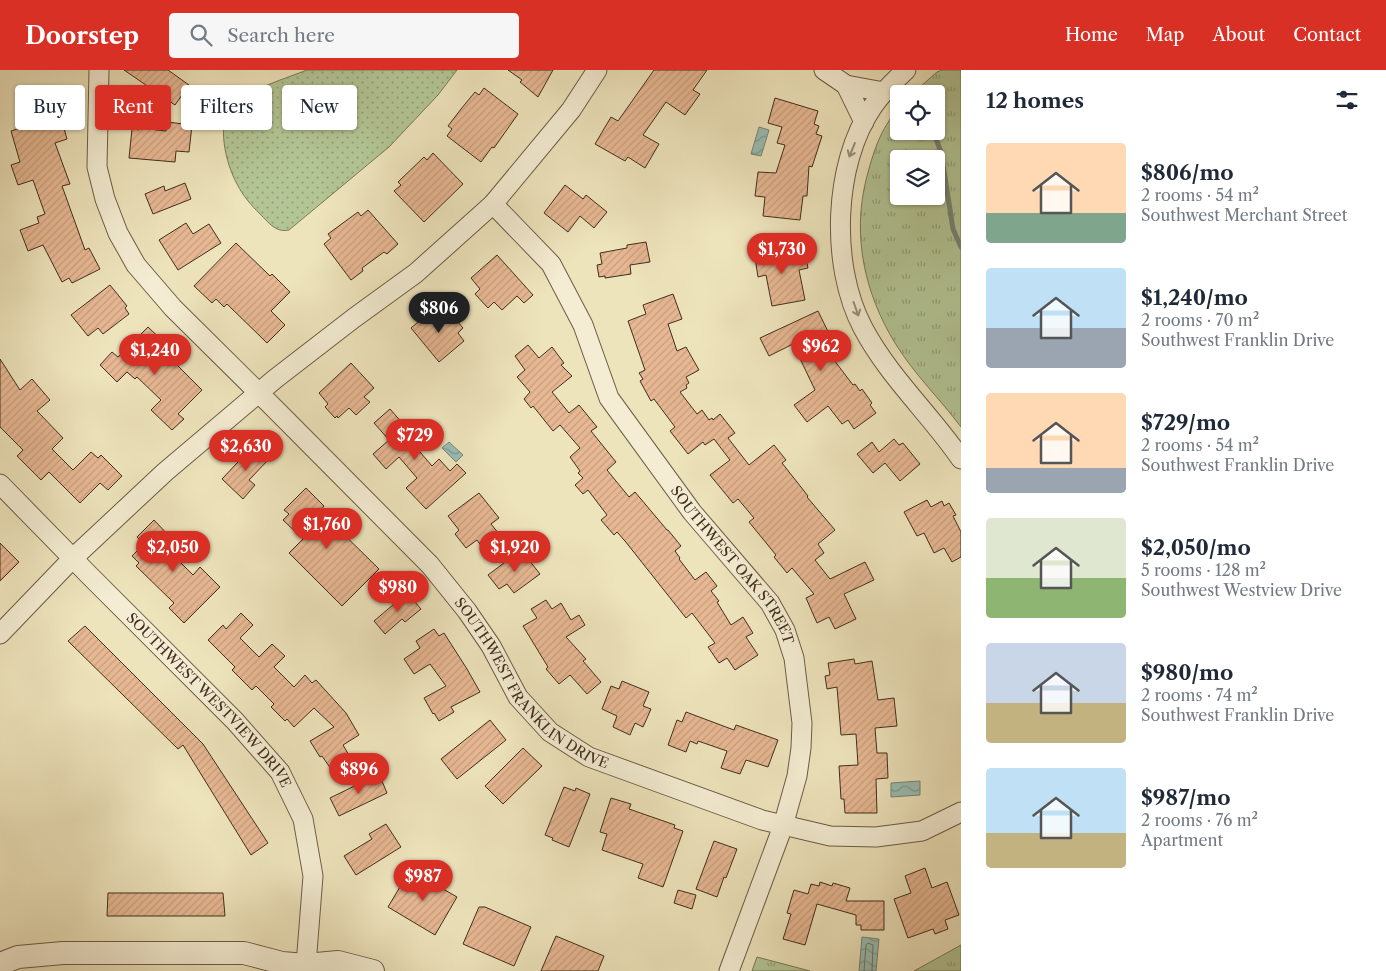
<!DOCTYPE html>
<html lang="en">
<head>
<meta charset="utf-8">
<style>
	:root { --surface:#fff; --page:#f6f6f7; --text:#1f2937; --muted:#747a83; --accent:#d93025 }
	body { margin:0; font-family:"Libre Caslon Text",serif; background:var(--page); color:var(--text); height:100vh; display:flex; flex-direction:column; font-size:19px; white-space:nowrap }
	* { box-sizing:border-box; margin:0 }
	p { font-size:16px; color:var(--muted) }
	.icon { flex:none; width:28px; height:28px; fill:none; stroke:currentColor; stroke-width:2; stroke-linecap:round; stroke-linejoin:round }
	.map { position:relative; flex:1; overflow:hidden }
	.sheet { display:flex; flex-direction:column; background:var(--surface); width:425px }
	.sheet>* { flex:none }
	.guide { position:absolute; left:15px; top:15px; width:475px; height:45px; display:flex; gap:10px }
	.fabs { position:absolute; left:890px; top:15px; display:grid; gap:10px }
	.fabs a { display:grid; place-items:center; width:55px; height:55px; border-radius:5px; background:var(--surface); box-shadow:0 1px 4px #0004; font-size:25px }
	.price { position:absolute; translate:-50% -42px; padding:0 11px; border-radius:18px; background:var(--accent); color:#fff; font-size:16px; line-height:32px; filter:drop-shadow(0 1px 2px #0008) }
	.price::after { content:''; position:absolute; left:50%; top:30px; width:15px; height:11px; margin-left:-8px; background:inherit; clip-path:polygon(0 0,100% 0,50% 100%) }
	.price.on { background:#222; color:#fff }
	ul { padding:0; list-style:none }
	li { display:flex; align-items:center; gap:15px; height:125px; padding:0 25px }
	li span { display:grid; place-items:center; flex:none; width:140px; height:100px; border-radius:5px; color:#555 }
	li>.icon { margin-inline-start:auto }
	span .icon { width:60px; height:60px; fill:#fffc; stroke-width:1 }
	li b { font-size:21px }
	h2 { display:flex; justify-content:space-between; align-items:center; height:60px; padding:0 25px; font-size:21px }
	.tag { padding:0 18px; border-radius:5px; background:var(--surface); box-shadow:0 1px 4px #0004; font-size:18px; line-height:45px }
	.tag.on { background:var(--accent); color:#fff }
	header { display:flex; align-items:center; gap:30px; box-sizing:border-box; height:70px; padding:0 25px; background:var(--accent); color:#fff }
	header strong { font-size:24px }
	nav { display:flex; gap:28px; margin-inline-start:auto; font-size:18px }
	.search { width:350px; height:45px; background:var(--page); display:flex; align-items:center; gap:12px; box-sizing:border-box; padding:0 18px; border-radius:5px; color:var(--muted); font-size:19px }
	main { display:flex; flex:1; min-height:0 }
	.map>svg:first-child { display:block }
	.grass { fill:url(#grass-dots); stroke:#7a7a58 }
	.park { fill:url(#park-tufts); stroke:#7a7a58; fill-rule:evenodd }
	.water { fill:url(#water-waves); stroke:#768477 }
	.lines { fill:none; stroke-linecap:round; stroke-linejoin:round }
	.shore { stroke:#6d7668; stroke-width:1 }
	.stream { stroke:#768477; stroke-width:5 }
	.building { fill:url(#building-hatch); stroke:#412e1c }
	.minor-casing { stroke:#6c5c44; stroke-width:21 }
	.tertiary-casing { stroke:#6c5c44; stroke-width:24 }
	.minor { stroke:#f4edd3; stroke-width:19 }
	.tertiary { stroke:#f4edd3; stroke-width:22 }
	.oneway { stroke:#9a8e78 }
	.labels { text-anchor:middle; stroke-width:4; stroke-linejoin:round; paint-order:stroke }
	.street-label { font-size:14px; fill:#412e1c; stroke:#f4edd3 }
</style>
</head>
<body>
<header>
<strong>Doorstep</strong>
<div class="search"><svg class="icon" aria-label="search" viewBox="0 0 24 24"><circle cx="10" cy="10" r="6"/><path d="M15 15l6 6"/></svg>Search here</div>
<nav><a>Home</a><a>Map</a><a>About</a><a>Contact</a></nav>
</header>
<main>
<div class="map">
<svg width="961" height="901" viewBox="0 0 961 901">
	<defs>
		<pattern id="grass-dots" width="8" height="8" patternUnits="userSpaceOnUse" patternTransform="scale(1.25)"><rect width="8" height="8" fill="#b3c595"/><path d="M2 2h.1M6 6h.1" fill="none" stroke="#93a079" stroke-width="1.8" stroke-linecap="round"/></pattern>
		<pattern id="park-tufts" width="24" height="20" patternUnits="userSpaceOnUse" patternTransform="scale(1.25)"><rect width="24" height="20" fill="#b3c595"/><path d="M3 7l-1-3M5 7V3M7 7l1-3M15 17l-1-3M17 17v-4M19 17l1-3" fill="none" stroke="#93a079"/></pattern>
		<pattern id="water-waves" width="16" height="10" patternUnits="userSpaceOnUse" patternTransform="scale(1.25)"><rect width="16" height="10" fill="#99beb4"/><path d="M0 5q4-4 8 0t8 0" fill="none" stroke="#7e9b92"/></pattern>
		<pattern id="building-hatch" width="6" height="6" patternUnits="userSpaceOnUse" patternTransform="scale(1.25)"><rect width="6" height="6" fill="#e7b893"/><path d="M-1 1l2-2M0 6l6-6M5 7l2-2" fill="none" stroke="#c79e7e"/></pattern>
	</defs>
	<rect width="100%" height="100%" fill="#eee4bc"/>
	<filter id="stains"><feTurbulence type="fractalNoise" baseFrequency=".004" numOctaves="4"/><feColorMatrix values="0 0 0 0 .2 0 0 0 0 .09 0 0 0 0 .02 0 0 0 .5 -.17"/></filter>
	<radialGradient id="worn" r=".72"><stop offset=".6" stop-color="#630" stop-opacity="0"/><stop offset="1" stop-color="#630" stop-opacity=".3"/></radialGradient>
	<!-- grass -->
	<path class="grass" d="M307,0H457L438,25L389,77L289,160C276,163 269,153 260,144C251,135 243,126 237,114C226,94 215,52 233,33C241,23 292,6 307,0Z"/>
	<!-- park -->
	<g class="park">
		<path d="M942,0H961V357C940,329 914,304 895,273C865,224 852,167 866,110C873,83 880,59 899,38V61H936V24H912L937,2ZM899,89H936V126H899Z"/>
		<polygon points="961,875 961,901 914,901"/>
		<polygon points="757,887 810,901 752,901"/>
	</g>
	<!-- water -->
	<g class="water">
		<polygon points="759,57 769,60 761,86 751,84"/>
		<polygon points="449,372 463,385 456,392 442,378"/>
		<polygon points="920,711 920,725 891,727 891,713"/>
		<polygon points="862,867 879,869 876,901 859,901"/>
	</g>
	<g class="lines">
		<!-- shore -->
		<polyline class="shore" points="864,901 866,875 868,873 873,875 872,901"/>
		<!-- stream -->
		<polyline class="stream" points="933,61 941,82 953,159 961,177"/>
	</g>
	<!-- building -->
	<g class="building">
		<polygon points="124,0 168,0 189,15 175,35"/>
		<polygon points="508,0 553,0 538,27 520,12 522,10"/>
		<polygon points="654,0 707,0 693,20 700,24 685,45 666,32 643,65 659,74 645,98 628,87 625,91 595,74 611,47 618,51"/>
		<polygon points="484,18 518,44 494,78 492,77 481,92 447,66 452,59 448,56 461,39 475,22 479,25"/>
		<polygon points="775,28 818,41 814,54 819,56 816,64 822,66 812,97 809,96 807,126 803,126 800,150 763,146 765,127 755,126 758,102 776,103 785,75 777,73 782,57 768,53"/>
		<polygon points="57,46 60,56 63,55 67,69 55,73 70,114 62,116 85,180 89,178 100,199 72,213 69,208 62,212 43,175 28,181 20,160 39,153 37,147 45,144 33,110 18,115 11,95 20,92 11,61"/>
		<polygon points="167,52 192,55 189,82 176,81 175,92 129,88 132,59 139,60 140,58 166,61"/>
		<polygon points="433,83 463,114 424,152 394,121 401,115 398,112 424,87 427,90"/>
		<polygon points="185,113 191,129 153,144 145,124 164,116 165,121"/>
		<polygon points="565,115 583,129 586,125 607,142 594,158 580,146 568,162 544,143"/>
		<polygon points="368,140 398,174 387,184 384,182 362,198 363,201 351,210 324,174 331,168 328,164 358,142 361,146"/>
		<polygon points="186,153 193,164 209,154 221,173 178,200 159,170"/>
		<polygon points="646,172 650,192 630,195 631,204 605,208 605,206 599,207 597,195 602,194 600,183 627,178 627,175"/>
		<polygon points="236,173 270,206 272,204 290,222 271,241 285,255 267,273 227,234 224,237 216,229 212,233 194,216"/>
		<polygon points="774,177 776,184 796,181 797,185 805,184 808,198 799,200 805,230 772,236 766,205 758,207 754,181"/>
		<polygon points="497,185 533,225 524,233 517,226 502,240 494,232 488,238 475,224 480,219 471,208"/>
		<polygon points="110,215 127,236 125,238 129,244 103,264 98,258 88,266 71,245"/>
		<polygon points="673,224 682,249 668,254 677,281 686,277 699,300 686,307 689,313 686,315 687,318 680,322 697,344 702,340 709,350 712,348 713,350 720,344 735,363 728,368 749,395 774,375 786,390 782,393 808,426 807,427 835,460 818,474 824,483 815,490 830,509 865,492 874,510 844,524 856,549 835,559 829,547 817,553 806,528 814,524 792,498 787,503 774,487 776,485 749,452 754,448 738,429 733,433 710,405 730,390 714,369 705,375 703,372 688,384 670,361 675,357 654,329 651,331 640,311 643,309 639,303 645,300 628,251 646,244 643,235"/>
		<polygon points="436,237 446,249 452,245 463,258 458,263 464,271 439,292 411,258"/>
		<polygon points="818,241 837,280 834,281 837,288 834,290 853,315 855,314 860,321 862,319 872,333 870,335 876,343 854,359 848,350 842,354 828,336 807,352 794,335 815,320 793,274 769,286 760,268"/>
		<polygon points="148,257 168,276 163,281 202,320 178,344 184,349 172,360 151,340 161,330 137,307 135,309 127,302 117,312 100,295 112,282 118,287"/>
		<polygon points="528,275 539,288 552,277 564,293 561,295 572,306 552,322 569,343 579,335 597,357 591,361 616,392 607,400 629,427 635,422 667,460 668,460 681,476 675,481 680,488 679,489 695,510 706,502 717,516 711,521 719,531 717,532 731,555 743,547 753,563 746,567 758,585 735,600 727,588 719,593 708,577 715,573 692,543 686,548 625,471 617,462 614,465 601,450 607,445 588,420 583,424 575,415 583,408 578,403 580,401 570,387 580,378 560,355 553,361 533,336 531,338 524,329 530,322 517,307 525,300 515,286"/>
		<polygon points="0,289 20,320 32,309 50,330 37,341 63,368 52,379 73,400 91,382 98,388 101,385 122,406 108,420 100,413 80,433 49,402 41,410 17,386 23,380 0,357"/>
		<polygon points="351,293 374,318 364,327 370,332 356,345 349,338 338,348 337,346 335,348 325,337 328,334 319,323"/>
		<polygon points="390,339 418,371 414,375 432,396 439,389 450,401 457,394 466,403 426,439 406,418 417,408 399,387 386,399 373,384 389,370 374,353"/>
		<polygon points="894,369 899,375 903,373 920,394 900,411 885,393 873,403 857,384 872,372 879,382"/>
		<polygon points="254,375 269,389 249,410 255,415 243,429 222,409"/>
		<polygon points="306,418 324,436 320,441 379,499 342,536 289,483 303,469 283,450 289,444 284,440"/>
		<polygon points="479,423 499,448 491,454 499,464 482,477 477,470 466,478 455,464 459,460 448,446"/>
		<polygon points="927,430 931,437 942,431 944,436 949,433 956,445 953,446 961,462 961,487 952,492 944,478 934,483 924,463 917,466 904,442"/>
		<polygon points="154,450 172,469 168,473 175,481 172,484 193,505 200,497 220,517 184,553 169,538 174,533 136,496 139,493 132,486 144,474 137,467"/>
		<polygon points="0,473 19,492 0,511"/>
		<polygon points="521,480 540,504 514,523 507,514 499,519 488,505"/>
		<polygon points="407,523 421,539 405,552 402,549 385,564 374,551"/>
		<polygon points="546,530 552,539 561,533 571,550 579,545 585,555 566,567 586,589 583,591 601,612 587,624 570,605 559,614 546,599 548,597 523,556 537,548 531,539"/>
		<polygon points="241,543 253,555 240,568 259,587 272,574 285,586 274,597 294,617 305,605 312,613 316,610 346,643 359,665 343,675 350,687 331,699 322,686 320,687 310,671 334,657 314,638 294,657 287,649 285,651 271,637 274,634 256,616 252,620 232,600 235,597 208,570 223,555 226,559"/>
		<polygon points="85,556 203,674 268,773 251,785 183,675 178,679 68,571"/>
		<polygon points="434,559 439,566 444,563 467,599 480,622 451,637 454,642 439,651 434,643 433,644 424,628 446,616 430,594 414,604 404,589 420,578 416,571"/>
		<polygon points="854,589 855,594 872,591 878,630 894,628 897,656 875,658 877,683 887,683 888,708 876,709 877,743 845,743 844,729 841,729 839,696 858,695 856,664 841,665 837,617 827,619 825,606 830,605 828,593"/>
		<polygon points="622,611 649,622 643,636 651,639 643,657 635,653 630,665 613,657 617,646 602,639 611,616 619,619"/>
		<polygon points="686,642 734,660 736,655 778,670 768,697 746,690 740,704 721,698 727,681 698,671 697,674 690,671 686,682 668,675 677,650 682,652"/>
		<polygon points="490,650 506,670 457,709 441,689"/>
		<polygon points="523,678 542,696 503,734 485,716"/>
		<polygon points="379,704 387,723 339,746 330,728"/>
		<polygon points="564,717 575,721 576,718 590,724 569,777 552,770 553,768 545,765"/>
		<polygon points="611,728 631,734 629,739 675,755 674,758 683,761 663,817 638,808 643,794 602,780 607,764 600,762"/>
		<polygon points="386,754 401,777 356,805 344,786 372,769 369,764"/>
		<polygon points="714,771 737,779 726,808 724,807 717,827 696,819"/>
		<polygon points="925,798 932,818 947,812 959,845 945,850 948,859 935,864 933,859 908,868 894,829 911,823 905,806"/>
		<polygon points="410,800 457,827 435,865 388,837"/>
		<polygon points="820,812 832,816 833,813 850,818 846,831 884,831 884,860 861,860 861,855 856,855 856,845 817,834 805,875 783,869 791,844 787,843 794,820 808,824 811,814 819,816"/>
		<polygon points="678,820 696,825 692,839 674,833"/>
		<polygon points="108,823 223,823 225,846 107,846"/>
		<polygon points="479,837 485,837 531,857 514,896 463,874"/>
		<polygon points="556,866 604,886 598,901 541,901"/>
	</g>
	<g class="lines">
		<!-- minor casing -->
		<g class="minor-casing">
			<g id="minor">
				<path id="s1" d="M99,0L97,97L105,129L118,163L136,195L173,238L274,338L430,495L467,541L491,576L518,627L550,662L589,687L762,750L830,766L876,767L922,761L961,742"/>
				<polyline points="824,0 846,15"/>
				<path d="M906,0C894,11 882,23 873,36C833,94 830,196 863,258C889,307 930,344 961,389"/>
				<polyline points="864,52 846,15 884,22"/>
				<path id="s2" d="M493,134L551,194L583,255L609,328L692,442L770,533L785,560L794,588L802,653L801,678L797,706L783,756L729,901"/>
				<path id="s3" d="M0,414L89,505L235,651L280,702L303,749L313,806L306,895"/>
				<polyline points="0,564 72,489 165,402 275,309 354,248 416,203 493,134 571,40 597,0"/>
			</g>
		</g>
		<!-- tertiary casing -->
		<g class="tertiary-casing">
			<polyline id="tertiary" points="0,894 18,887 63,883 244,883 282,893 306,895 338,892 373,901"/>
		</g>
		<!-- minor -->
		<use href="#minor" class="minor"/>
		<!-- tertiary -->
		<use href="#tertiary" class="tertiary"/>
	</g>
	<!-- one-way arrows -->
	<defs><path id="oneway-shaft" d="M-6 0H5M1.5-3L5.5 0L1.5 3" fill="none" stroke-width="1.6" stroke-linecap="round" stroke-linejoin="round" transform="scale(1.25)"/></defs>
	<g class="oneway">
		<use href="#oneway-shaft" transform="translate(852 80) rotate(112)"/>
		<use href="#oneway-shaft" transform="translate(856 239) rotate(70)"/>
	</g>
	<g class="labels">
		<!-- street labels -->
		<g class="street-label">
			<text dy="5" stroke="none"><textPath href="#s2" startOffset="438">SOUTHWEST OAK STREET</textPath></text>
			<text dy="5" stroke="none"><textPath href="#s1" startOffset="782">SOUTHWEST FRANKLIN DRIVE</textPath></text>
			<text dy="5" stroke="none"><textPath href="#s3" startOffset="301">SOUTHWEST WESTVIEW DRIVE</textPath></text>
		</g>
	</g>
	<rect width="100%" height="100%" filter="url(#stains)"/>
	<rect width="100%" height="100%" fill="url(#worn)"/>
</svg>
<div class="fabs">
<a><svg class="icon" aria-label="locate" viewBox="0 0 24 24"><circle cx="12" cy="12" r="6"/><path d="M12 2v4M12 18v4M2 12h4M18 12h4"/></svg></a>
<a><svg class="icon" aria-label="layers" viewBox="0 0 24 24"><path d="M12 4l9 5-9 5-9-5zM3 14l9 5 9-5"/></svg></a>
</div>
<b class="price" style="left:782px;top:205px">$1,730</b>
<b class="price on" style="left:439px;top:264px">$806</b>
<b class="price" style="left:821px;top:302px">$962</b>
<b class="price" style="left:155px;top:306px">$1,240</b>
<b class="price" style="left:415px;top:391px">$729</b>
<b class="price" style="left:246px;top:402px">$2,630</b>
<b class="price" style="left:327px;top:480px">$1,760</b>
<b class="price" style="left:173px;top:503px">$2,050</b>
<b class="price" style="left:515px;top:503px">$1,920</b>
<b class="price" style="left:398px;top:543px">$980</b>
<b class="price" style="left:359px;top:725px">$896</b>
<b class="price" style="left:423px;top:832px">$987</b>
<div class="guide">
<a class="tag">Buy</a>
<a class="tag on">Rent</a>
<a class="tag">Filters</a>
<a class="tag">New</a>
</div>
</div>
<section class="sheet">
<h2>12 homes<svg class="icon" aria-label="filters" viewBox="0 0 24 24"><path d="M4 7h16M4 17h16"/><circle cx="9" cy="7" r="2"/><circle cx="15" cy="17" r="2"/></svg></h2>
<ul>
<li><span style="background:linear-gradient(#ffd9b3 70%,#7fa58c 0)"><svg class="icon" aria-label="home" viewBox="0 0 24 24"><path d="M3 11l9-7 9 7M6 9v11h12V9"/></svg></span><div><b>$806/mo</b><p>2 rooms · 54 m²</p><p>Southwest Merchant Street</p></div></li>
<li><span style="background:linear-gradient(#bfe0f5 60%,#9aa5b1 0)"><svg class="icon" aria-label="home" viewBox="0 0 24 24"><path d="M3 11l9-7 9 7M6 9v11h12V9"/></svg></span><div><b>$1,240/mo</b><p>2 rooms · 70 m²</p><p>Southwest Franklin Drive</p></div></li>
<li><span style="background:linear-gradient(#ffd9b3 75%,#9aa5b1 0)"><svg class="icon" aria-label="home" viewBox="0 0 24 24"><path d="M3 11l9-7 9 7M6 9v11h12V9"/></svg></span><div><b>$729/mo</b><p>2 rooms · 54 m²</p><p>Southwest Franklin Drive</p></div></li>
<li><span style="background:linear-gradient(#dfe7d0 60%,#8fb573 0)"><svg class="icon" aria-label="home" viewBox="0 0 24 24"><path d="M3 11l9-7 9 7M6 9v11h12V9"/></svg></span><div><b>$2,050/mo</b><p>5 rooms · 128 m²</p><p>Southwest Westview Drive</p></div></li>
<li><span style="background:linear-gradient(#c9d6e8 60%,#c2b280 0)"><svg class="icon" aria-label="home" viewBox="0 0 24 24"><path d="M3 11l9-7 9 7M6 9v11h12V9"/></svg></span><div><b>$980/mo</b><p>2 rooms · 74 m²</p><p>Southwest Franklin Drive</p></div></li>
<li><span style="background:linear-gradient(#bfe0f5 65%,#c2b280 0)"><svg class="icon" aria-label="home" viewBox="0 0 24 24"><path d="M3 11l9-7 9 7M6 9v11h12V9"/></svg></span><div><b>$987/mo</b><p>2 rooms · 76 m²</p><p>Apartment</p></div></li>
</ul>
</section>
</main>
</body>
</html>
